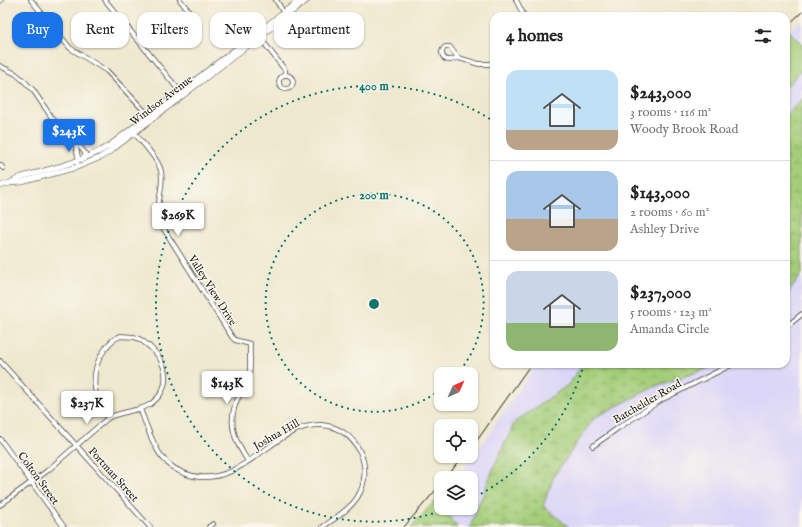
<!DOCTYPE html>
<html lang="en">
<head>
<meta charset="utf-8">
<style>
	:root { --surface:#fff; --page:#f2f2f2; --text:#222; --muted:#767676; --line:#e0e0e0; --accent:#1a73e8 }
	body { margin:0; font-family:"IM FELL English",serif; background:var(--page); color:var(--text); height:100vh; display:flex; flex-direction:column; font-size:15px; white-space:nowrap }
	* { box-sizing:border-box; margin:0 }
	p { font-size:13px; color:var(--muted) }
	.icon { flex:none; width:22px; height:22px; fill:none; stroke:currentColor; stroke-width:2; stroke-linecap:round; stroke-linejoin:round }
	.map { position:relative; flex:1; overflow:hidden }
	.drawer { position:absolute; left:490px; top:12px; width:300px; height:356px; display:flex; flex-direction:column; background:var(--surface); border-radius:12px; box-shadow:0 1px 3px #0004 }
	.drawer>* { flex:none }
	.guide { position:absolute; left:12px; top:12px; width:380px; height:36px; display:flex; gap:8px }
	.needle { width:26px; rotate:45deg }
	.fabs { position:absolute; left:434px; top:367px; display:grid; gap:8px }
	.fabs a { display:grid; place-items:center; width:44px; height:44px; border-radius:8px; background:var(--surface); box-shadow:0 1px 3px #0004; font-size:20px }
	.price { position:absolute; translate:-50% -34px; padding:0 9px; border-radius:4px; background:#fff; color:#222; font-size:13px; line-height:26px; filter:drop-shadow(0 1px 2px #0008) }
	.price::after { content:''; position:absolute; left:50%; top:24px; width:12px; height:9px; margin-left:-6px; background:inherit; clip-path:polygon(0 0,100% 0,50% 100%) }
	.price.current { background:var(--accent); color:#fff }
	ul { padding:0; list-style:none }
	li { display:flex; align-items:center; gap:12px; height:100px; padding:0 16px }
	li+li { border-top:1px solid var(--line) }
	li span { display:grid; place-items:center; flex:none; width:112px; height:80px; border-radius:12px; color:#555 }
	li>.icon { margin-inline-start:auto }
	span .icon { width:48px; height:48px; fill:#fffc; stroke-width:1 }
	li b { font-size:17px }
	h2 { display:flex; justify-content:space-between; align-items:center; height:48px; padding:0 16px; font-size:17px }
	.tag { padding:0 14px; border-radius:12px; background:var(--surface); box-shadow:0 1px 3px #0004; font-size:14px; line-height:36px }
	.tag.current { background:var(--accent); color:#fff }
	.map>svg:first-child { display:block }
	.built { fill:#dbd6f7 }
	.wetland { fill:url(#wetland-marsh); stroke:#60754b }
	.park { fill:url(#park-crowns); stroke:#60754b }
	.pitch { fill:#a5ce7a; stroke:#60754b }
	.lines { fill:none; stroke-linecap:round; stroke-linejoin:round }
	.minor-casing { stroke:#3c3b37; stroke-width:5.5 }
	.major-casing { stroke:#3c3b37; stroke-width:6 }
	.minor { stroke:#fff; stroke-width:4 }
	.major { stroke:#fff; stroke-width:5 }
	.rail { stroke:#1c1c1c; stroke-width:1 }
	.ring { fill:none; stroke:#0f766e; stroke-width:2; stroke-dasharray:2 4 }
	.labels { text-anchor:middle; stroke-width:3; stroke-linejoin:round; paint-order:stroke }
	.street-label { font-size:11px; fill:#1c1c1c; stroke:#fbf7ec }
	.centre { fill:#0f766e; stroke:#fbf7ec; stroke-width:2 }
	.ring-label { font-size:12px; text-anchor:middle; font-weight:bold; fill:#0f766e; stroke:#fbf7ec; stroke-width:3; stroke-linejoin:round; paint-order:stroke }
</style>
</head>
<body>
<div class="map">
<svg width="802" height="527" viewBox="0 0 802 527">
	<defs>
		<pattern id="wetland-marsh" width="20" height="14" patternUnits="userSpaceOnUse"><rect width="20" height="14" fill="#a5ce7a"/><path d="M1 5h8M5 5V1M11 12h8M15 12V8" fill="none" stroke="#8db069"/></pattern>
		<pattern id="park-crowns" width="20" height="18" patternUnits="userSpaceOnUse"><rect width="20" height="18" fill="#a5ce7a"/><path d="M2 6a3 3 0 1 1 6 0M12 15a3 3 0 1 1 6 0" fill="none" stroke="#8db069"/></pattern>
	</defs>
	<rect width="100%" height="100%" fill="#fbf7ec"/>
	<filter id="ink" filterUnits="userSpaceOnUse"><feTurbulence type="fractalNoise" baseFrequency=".025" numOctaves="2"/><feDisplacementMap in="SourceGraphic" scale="8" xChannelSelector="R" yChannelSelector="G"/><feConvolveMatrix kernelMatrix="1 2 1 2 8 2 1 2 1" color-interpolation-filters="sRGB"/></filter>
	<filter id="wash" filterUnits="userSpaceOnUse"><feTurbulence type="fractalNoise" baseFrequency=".012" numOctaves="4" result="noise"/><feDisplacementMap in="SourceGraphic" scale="16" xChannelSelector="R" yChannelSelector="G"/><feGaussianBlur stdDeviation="0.9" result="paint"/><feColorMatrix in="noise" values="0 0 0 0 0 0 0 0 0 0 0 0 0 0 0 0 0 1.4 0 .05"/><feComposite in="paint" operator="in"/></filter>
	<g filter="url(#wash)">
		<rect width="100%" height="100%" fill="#eee8ce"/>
		<!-- built -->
		<polygon class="built" points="802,20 802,527 457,527 443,508 471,508 471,478 456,478 494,428 493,427 537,364 786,364 786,33"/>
		<!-- wetland -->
		<g class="wetland">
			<polygon points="802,99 802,274 786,296 786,115"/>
			<polygon points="583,364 713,364 709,368 656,386 594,418 554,476 543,506 569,527 470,527 495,464 515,422 568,385"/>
		</g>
		<!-- park -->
		<polygon class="park" points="437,501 441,508 443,508 457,527 411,527 434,502 436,503"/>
		<!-- pitch -->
		<polygon class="pitch" points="790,32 802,43 802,69 786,87 786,36"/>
	</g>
	<g filter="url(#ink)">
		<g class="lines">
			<!-- minor casing -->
			<g class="minor-casing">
				<g id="minor">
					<polyline points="31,0 70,48 107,71 151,118"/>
					<polyline points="105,0 182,94"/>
					<polyline points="180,0 188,10"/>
					<polyline points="276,0 285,15"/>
					<polyline points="516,0 524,16"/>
					<polyline points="0,1 1,0"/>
					<polyline points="258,35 285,70 285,75"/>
					<path d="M458,58C457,58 452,60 451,60C443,61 439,52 445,47H450L458,58L462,59L479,64H494"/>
					<polyline points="0,66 16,74 24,81 33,90 52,118 81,148 85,153 85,159"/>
					<circle cx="286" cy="82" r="7"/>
					<path d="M133,131C141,142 158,158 161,171C165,188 154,205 160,223L232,337L235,340L250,344C249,356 252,370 248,381C246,388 240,394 237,400C227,423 235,442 248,461"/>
					<polyline points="75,142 78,157 77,163"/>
					<polyline points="0,165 3,168"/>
					<polyline points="786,327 802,314"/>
					<path d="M121,336C125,337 130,336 134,337C140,338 145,343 150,347C168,363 172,387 152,403C143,411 121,411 108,418C92,398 89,371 105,349C109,343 114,338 121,336Z"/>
					<polyline points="0,361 150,527"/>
					<path d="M140,409C152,438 157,468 193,476C245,487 276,422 322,425C357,428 376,468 357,498C349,510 335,518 323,527"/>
					<polyline points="0,439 64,527"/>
					<polyline points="593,446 618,428 661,400 733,364"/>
					<polyline points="0,505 47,471 108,418"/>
					<polyline points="209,527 213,524"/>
				</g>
			</g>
			<!-- major casing -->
			<g class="major-casing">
				<g id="major">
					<path d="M12,182L21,177C51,169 82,162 109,146L300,0"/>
					<polyline points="0,186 10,183 22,182 77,167 99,158 109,152 307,0"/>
				</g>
			</g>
			<!-- minor -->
			<use href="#minor" class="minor"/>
			<!-- major -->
			<use href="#major" class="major"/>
			<!-- rail -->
			<g class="rail">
				<polyline points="786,27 802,12"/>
				<polyline points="471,449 531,364"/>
				<polyline points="446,478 463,456"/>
				<polyline points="404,527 441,484"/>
			</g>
		</g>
	</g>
	<!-- distance rings -->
	<g class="ring">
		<path d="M440 390A109 109 0 1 1 458 373"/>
		<path d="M584 364A218 218 0 0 1 471 499M450 508A218 218 0 1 1 493 121"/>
	</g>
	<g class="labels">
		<!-- street labels -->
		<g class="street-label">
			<text transform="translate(161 100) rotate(-37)" y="4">Windsor Avenue</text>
			<text transform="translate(213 290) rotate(58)" y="4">Valley View Drive</text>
			<text transform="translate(647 401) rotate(-30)" y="4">Batchelder Road</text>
			<text transform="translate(276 434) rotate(-30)" y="4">Joshua Hill</text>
			<text transform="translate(114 474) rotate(48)" y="4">Portman Street</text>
			<text transform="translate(39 478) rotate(54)" y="4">Colton Street</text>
		</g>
	</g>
	<circle cx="374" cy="304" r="6" class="centre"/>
	<g class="ring-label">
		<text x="374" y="90">400 m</text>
		<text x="374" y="199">200 m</text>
	</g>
</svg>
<div class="fabs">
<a><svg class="needle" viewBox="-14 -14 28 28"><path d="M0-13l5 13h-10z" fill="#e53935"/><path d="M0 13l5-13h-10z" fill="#767676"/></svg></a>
<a><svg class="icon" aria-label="locate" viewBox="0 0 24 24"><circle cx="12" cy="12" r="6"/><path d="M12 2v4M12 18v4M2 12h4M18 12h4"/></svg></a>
<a><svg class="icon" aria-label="layers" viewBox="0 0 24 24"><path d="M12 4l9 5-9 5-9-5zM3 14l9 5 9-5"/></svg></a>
</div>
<b class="price current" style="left:69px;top:153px">$243K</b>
<b class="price" style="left:178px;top:237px">$269K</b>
<b class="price" style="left:227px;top:405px">$143K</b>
<b class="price" style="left:87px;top:425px">$237K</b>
<div class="guide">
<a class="tag current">Buy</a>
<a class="tag">Rent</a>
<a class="tag">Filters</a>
<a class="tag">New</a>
<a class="tag">Apartment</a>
</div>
<section class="drawer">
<h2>4 homes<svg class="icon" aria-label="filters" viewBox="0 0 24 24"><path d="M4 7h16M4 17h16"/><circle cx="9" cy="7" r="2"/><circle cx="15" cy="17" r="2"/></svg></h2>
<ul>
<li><span style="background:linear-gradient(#bfe0f5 75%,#b9a48a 0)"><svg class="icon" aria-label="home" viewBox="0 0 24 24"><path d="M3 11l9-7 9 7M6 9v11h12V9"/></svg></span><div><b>$243,000</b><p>3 rooms · 116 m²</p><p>Woody Brook Road</p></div></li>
<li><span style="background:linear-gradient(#a9c7e8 60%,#b9a48a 0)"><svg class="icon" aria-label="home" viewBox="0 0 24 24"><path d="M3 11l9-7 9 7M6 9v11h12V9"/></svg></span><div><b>$143,000</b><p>2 rooms · 60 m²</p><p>Ashley Drive</p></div></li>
<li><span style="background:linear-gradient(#c9d6e8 65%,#8fb573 0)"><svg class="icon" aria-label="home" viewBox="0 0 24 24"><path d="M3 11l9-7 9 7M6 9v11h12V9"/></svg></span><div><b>$237,000</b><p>5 rooms · 123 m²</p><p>Amanda Circle</p></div></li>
</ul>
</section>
</div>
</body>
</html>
